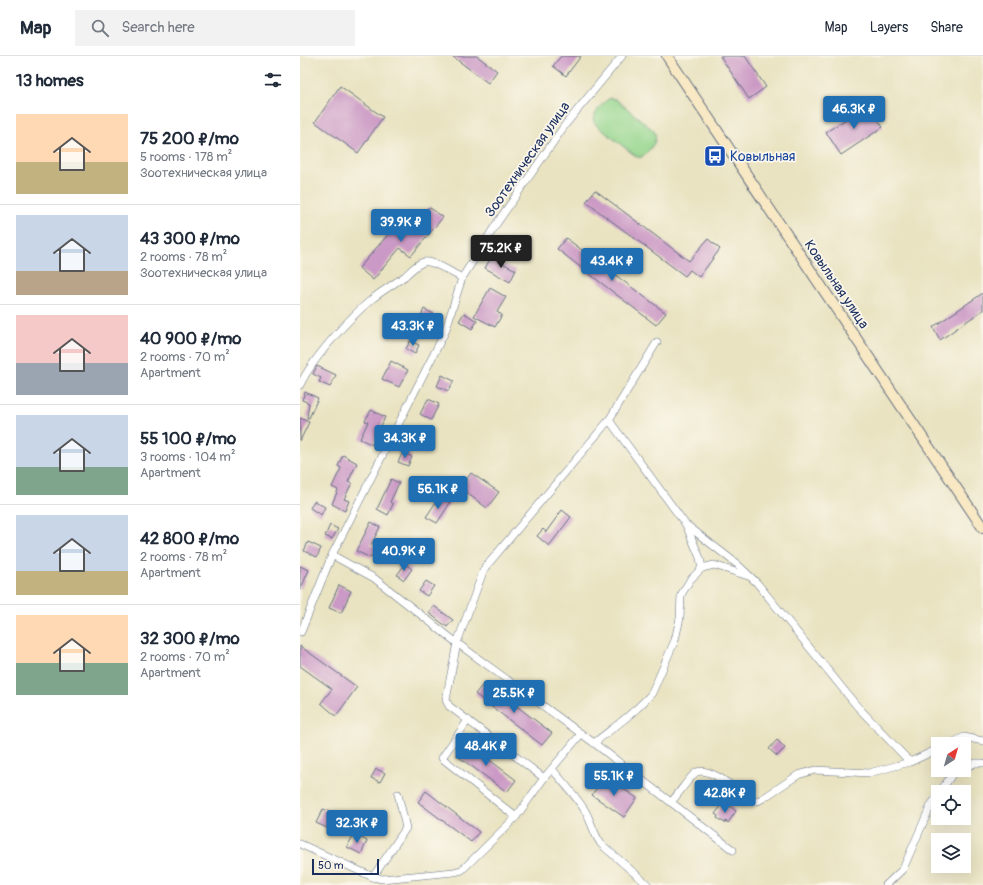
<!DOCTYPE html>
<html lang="en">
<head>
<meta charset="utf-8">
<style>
	:root { --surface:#fff; --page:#f2f2f3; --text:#1f2937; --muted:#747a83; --line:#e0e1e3; --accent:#1f6fb2 }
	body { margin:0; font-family:Pangolin,sans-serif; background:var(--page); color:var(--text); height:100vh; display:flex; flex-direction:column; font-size:15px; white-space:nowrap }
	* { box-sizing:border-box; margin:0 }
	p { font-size:13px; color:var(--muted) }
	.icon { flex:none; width:22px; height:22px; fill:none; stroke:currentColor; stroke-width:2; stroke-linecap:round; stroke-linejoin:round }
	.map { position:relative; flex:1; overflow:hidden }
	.sheet { display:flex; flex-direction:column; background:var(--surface); width:300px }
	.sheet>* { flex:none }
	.needle { width:26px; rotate:37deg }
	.buttons { position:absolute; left:631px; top:681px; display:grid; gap:8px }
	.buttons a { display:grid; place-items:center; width:40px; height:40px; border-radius:0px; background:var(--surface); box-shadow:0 4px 16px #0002; font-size:20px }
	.scale { position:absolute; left:12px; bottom:10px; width:67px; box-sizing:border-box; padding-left:4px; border:2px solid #1b2f5e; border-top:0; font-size:11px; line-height:14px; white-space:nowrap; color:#1b2f5e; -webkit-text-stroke:3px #fbf7ec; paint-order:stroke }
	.price { position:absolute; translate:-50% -34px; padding:0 9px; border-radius:4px; background:var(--accent); color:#fff; font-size:13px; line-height:26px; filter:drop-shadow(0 1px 2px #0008) }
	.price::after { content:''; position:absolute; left:50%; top:24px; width:12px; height:9px; margin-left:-6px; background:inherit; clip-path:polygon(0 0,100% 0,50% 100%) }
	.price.active { background:#222; color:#fff }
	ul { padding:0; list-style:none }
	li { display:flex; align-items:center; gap:12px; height:100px; padding:0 16px }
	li+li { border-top:1px solid var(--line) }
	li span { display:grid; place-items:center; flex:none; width:112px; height:80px; border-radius:0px; color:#555 }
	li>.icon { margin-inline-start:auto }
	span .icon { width:48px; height:48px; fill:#fffc; stroke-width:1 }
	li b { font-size:17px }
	h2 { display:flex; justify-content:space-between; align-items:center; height:48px; padding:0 16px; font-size:17px }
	header { display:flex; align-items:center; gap:24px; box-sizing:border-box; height:56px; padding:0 20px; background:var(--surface); border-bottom:1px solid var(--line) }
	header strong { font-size:19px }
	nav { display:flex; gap:22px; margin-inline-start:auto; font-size:14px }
	.search { width:280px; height:36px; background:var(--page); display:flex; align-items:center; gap:10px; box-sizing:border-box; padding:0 14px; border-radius:0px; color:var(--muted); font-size:15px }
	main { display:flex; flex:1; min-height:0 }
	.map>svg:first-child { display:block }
	.green { fill:#96d68d; stroke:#588276 }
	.building { fill:#cb99c5 }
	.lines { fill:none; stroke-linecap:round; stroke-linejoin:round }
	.minor-casing { stroke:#636e81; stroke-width:8 }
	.secondary-casing { stroke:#636e81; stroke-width:12 }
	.minor { stroke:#fff; stroke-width:7 }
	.secondary { stroke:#f8e8c3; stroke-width:10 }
	.labels { text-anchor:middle; stroke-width:3.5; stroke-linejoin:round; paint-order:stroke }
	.transit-label { font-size:14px; fill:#164399; stroke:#fbf7ec; text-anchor:start }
	.street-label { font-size:14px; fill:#1b2f5e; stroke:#fbf7ec }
</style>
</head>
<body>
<header>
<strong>Map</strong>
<div class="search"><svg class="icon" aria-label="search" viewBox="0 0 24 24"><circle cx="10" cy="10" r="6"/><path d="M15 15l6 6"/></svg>Search here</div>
<nav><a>Map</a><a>Layers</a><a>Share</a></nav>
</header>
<main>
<section class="sheet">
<h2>13 homes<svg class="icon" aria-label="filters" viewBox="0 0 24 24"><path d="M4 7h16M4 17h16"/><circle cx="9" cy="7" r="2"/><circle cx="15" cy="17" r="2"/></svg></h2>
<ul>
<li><span style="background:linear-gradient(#ffd9b3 60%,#c2b280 0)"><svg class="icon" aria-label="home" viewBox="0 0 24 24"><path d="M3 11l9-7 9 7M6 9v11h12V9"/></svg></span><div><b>75 200 ₽/mo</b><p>5 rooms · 178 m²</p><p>Зоотехническая улица</p></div></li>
<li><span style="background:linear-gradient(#c9d6e8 70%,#b9a48a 0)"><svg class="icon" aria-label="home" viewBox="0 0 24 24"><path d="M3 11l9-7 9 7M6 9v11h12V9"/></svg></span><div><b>43 300 ₽/mo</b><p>2 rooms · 78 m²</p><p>Зоотехническая улица</p></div></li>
<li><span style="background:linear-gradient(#f6c9c9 60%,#9aa5b1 0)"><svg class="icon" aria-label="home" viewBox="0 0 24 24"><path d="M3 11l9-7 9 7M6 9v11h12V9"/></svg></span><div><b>40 900 ₽/mo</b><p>2 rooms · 70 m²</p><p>Apartment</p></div></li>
<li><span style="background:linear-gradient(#c9d6e8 65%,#7fa58c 0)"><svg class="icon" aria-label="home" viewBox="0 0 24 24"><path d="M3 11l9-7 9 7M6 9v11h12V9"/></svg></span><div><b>55 100 ₽/mo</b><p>3 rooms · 104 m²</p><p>Apartment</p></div></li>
<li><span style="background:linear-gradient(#c9d6e8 70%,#c2b280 0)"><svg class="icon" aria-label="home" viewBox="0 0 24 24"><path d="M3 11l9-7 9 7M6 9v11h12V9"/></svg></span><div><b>42 800 ₽/mo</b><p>2 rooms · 78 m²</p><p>Apartment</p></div></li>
<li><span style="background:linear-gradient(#ffd9b3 60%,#7fa58c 0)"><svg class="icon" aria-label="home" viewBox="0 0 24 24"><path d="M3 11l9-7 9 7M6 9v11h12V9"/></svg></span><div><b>32 300 ₽/mo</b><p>2 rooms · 70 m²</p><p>Apartment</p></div></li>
</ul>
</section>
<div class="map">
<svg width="683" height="829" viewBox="0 0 683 829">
	<rect width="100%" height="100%" fill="#fbf7ec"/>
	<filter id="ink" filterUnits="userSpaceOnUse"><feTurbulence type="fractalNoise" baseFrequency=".025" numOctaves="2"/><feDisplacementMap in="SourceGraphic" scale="8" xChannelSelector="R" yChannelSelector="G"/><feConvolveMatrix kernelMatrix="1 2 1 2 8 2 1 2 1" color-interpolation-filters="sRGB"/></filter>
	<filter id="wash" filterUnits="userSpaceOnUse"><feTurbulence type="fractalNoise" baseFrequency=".012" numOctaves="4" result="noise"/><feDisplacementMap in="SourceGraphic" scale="16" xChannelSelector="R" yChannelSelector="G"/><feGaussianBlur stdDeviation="0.9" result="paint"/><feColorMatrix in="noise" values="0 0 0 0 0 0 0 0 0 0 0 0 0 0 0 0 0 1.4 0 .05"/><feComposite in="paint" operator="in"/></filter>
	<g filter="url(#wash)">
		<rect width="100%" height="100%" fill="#e9e3c1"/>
		<!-- green -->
		<path class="green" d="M310,42L315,43L319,46L353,74C361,84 349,94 342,101H337L333,98L296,69L293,64C296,55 302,47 310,42Z"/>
		<g id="blocks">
			<!-- building -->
			<g class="building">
				<polygon points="152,0 177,0 197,15 188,27"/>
				<polygon points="261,0 281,0 266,20 253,10"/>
				<polygon points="420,0 445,0 466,31 449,43"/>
				<polygon points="40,30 83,61 58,97 15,66"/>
				<polygon points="568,49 583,71 541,99 526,76"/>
				<polygon points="295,134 389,205 408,183 420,193 399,221 390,214 385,220 286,146"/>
				<polygon points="129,151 143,161 111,200 100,192 73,224 59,212 92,174 102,183"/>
				<polygon points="266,182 366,257 356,269 257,193"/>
				<polygon points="192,200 199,204 198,205 216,214 210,226 185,212"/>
				<polygon points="190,232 206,241 197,256 202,259 195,271 174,260"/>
				<polygon points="683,237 683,254 640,284 633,271"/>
				<polygon points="124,253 134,258 129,269 119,264"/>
				<polygon points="164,257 177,265 172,273 159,265"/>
				<polygon points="110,285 119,289 115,298 106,293"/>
				<polygon points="91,305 108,314 99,331 82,323"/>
				<polygon points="17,310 36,319 30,331 19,326 21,322 13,318"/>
				<polygon points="142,319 154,325 148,335 137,330"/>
				<polygon points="5,336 18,342 9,362 7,362 9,347 2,344"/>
				<polygon points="128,343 139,348 131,364 120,358"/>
				<polygon points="71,354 85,361 73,389 60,383 68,366 65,365"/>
				<polygon points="0,362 9,366 0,385"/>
				<polygon points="114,372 124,378 119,388 109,383"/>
				<polygon points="103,396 112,401 108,410 98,406"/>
				<polygon points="43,399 57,407 48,426 52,427 44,443 49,445 45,455 32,448 38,434 32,431 41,412 38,410"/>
				<polygon points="171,417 199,436 187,452 160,432"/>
				<polygon points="91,423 99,427 90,446 93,448 88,459 77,453"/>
				<polygon points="140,440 150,447 137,467 126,461"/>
				<polygon points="14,445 25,451 21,459 10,452"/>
				<polygon points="262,454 271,461 249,490 237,480 243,473 246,476"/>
				<polygon points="71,466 80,471 71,489 76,491 71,502 56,495"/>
				<polygon points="30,469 38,473 32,483 25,480"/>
				<polygon points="8,486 21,492 17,501 4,495"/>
				<polygon points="105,508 112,513 104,524 97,519"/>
				<polygon points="0,510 9,514 0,534"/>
				<polygon points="126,525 134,530 127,540 119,535"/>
				<polygon points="39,529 51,535 41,557 29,552"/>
				<polygon points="134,550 153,564 147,571 129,557"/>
				<polygon points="0,590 57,631 36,660 21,647 32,633 0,610"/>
				<polygon points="185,626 252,677 242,689 175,638"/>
				<polygon points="477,684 485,692 477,700 469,693"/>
				<polygon points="166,686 216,724 207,736 156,699"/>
				<polygon points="76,713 85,717 80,726 71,722"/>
				<polygon points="304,720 337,742 324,761 292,739"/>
				<polygon points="126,735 179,776 171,786 118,746"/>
				<polygon points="422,749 427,753 430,750 436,755 428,767 426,765 425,767 417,762 418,760 415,758"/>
				<polygon points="23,753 29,755 27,759 43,766 38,777 16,767"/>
				<polygon points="54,778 67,785 61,798 47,791"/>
			</g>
		</g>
	</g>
	<g filter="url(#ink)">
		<use href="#blocks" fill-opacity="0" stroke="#636e81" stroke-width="1"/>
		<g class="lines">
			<!-- minor casing -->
			<g class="minor-casing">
				<g id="minor">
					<path d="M0,329C13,302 49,262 72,243C82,235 94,228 105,220C111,215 116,208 124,206C133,204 154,218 162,222"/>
					<polyline points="388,470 437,508 457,527 556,649 610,706"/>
					<polyline points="32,499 74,522 157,587 294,687 433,794"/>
					<polyline points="402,512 414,509 448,520"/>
					<polyline points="1,576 32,499 145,276 162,222 197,167 265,69 322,0"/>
					<polyline points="168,664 142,702 216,761"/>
					<path d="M294,687C314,671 336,656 352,637L375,584L380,562L381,539L390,524L402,512L400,502L386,469L309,364"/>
					<polyline points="650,688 664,681 683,685"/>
					<polyline points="664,712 675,707 683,707"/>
					<path d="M252,713C263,726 275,739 284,753C291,764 293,777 301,788L348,829"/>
					<polyline points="244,722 149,650 146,644 157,587 184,513 309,364 357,286"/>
					<polyline points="640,736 653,717 659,714"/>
					<path d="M371,746C377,740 389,722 395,717C409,708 440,737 452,745H458L465,741L498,719L515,714L569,717L610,706L638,693"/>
					<polyline points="0,788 73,821 82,823 154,816 162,814 216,761 244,722 281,678"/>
					<polyline points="73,821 106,772 98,738"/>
					<polyline points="586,829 603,813 631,749 638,740"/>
				</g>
			</g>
			<!-- secondary casing -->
			<g class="secondary-casing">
				<polyline id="secondary" points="367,0 683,472"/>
			</g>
			<!-- minor -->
			<use href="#minor" class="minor"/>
			<!-- secondary -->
			<use href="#secondary" class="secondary"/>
		</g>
	</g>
	<!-- icons -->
	<defs>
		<g id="bus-square" transform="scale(1.15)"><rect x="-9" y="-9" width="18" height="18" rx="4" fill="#1a4fb4" stroke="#fbf7ec"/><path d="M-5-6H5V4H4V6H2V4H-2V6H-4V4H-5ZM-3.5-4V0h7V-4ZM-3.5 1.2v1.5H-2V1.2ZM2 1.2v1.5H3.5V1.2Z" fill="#fff"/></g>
	</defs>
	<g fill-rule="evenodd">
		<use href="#bus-square" x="415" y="100"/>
	</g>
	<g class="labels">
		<!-- transit labels -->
		<g class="transit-label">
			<text x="430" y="105">Ковыльная</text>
		</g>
		<!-- street labels -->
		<g class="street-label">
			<text transform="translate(227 103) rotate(-55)" y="5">Зоотехническая улица</text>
			<text transform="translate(537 228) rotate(56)" y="5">Ковыльная улица</text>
		</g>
	</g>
</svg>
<div class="buttons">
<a><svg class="needle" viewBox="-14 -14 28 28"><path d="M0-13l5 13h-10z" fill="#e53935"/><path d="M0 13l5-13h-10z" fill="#747a83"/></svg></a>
<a><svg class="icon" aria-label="locate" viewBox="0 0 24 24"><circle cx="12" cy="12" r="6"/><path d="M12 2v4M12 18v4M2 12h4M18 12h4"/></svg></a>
<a><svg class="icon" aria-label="layers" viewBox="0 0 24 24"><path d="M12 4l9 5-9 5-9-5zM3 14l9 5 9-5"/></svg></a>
</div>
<div class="scale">50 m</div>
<b class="price" style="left:554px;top:74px">46.3K ₽</b>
<b class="price" style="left:101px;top:187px">39.9K ₽</b>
<b class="price active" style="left:201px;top:213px">75.2K ₽</b>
<b class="price" style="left:312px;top:226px">43.4K ₽</b>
<b class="price" style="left:113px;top:291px">43.3K ₽</b>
<b class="price" style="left:105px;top:403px">34.3K ₽</b>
<b class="price" style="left:138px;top:454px">56.1K ₽</b>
<b class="price" style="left:104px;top:516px">40.9K ₽</b>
<b class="price" style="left:214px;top:658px">25.5K ₽</b>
<b class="price" style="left:186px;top:711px">48.4K ₽</b>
<b class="price" style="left:314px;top:741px">55.1K ₽</b>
<b class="price" style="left:425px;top:758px">42.8K ₽</b>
<b class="price" style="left:57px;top:788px">32.3K ₽</b>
</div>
</main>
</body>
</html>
